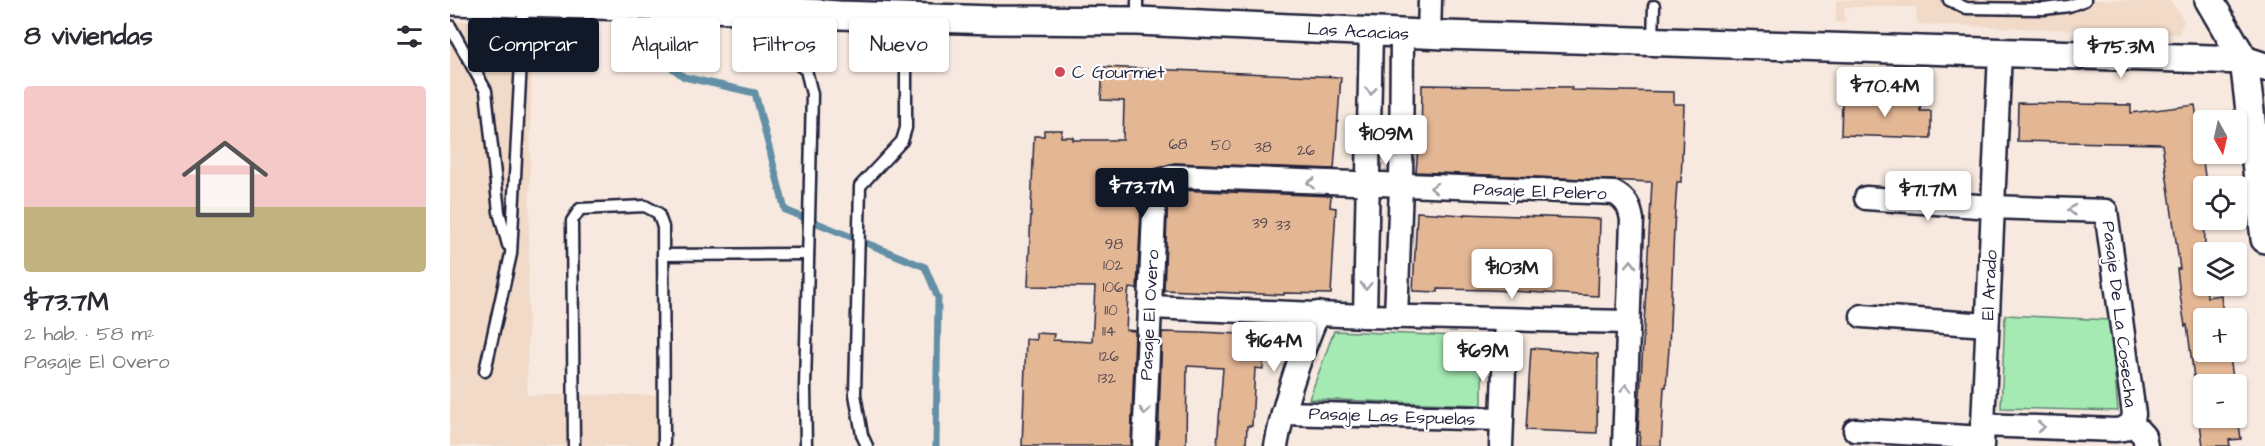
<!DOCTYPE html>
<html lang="es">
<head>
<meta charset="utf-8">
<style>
	:root { --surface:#fff; --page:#f7f7f7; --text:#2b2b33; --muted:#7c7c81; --line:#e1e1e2; --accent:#111827 }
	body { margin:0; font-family:"Architects Daughter",sans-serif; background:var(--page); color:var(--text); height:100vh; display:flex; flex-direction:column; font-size:22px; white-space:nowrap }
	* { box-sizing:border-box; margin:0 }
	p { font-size:20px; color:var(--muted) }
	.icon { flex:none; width:33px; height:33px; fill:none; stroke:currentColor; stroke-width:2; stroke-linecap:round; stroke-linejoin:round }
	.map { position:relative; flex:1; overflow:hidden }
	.side { display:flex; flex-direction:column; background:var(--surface); width:450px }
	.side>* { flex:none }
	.hud { position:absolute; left:18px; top:18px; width:570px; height:54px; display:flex; gap:12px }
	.needle { width:39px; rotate:172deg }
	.buttons { position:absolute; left:1743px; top:110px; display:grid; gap:12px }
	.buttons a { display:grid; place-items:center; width:54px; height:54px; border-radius:6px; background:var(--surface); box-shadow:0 2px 4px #0004; font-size:30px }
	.price { position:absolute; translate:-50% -51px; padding:0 14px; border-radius:6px; background:#fff; color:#222; font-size:20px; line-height:39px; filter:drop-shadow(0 2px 3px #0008) }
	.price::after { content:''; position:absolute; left:50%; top:36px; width:18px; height:14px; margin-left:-9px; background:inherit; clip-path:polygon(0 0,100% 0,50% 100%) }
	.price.current { background:var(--accent); color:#fff }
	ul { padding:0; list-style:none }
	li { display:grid; align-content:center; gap:12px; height:318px; padding:0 24px }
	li+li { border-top:2px solid var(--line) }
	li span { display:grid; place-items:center; height:186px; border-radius:6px; color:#555 }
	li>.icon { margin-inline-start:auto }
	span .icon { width:108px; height:108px; fill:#fffc; stroke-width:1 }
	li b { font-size:26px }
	h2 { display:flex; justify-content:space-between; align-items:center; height:72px; padding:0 24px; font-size:26px }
	.tag { padding:0 21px; border-radius:6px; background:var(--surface); box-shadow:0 2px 4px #0004; font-size:21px; line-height:54px }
	.tag.current { background:var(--accent); color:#fff }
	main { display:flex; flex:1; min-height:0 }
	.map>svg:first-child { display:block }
	.built { fill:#f1dac8 }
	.green { fill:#a5e9b3; stroke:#648677; stroke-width:1.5 }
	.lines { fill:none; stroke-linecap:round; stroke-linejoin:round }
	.stream { stroke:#6390a7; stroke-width:7 }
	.building { fill:#e3b694; stroke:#22223b; stroke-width:1.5 }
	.service-casing { stroke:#22223b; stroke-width:15 }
	.minor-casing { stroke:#22223b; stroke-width:27 }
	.tertiary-casing { stroke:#22223b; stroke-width:32 }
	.service { stroke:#fff; stroke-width:10 }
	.minor { stroke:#fff; stroke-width:22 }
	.tertiary { stroke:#fff; stroke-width:27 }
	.oneway { stroke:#9c9ca7 }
	.poi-dot { fill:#d1495b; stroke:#fff; stroke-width:2 }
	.labels { text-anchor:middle; stroke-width:4.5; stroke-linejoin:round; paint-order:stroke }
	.number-label { font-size:15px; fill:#524751 }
	.street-label { font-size:18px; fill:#22223b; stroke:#fff }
	.poi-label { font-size:18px; fill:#22223b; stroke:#fff; text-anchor:start }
</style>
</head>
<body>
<main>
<section class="side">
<h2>8 viviendas<svg class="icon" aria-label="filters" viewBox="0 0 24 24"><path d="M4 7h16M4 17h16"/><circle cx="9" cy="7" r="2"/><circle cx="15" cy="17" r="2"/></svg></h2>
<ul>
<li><span style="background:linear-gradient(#f6c9c9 65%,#c2b280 0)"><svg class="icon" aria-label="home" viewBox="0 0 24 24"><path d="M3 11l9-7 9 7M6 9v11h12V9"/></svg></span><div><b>$73.7M</b><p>2 hab. · 58 m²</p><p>Pasaje El Overo</p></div></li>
</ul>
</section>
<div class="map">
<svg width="1815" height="446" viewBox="0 0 1815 446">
	<rect width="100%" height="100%" fill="#f7e9df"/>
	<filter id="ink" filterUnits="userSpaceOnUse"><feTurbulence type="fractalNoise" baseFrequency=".0167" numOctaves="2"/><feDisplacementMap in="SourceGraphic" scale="12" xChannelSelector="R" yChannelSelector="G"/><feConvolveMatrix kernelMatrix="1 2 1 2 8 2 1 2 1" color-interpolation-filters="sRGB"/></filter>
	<g filter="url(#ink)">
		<!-- built -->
		<g class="built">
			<polygon points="1386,0 1720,0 1734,20 1729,34 1467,24 1466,7 1394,7 1395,22 1386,22"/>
			<polygon points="0,21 82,24 77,395 218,395 218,446 0,446"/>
		</g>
		<!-- green -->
		<g class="green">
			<polygon points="1555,315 1660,320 1668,411 1551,408"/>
			<polygon points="884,331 1032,337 1032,405 859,399"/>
		</g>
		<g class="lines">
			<!-- stream -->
			<polyline class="stream" points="181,36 234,77 305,93 335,210 475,267 488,298 486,446"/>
		</g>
		<!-- building -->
		<g class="building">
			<polygon points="653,67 891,77 884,169 725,163 700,171 692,189 687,289 679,288 678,295 676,330 685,331 681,446 572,446 576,339 586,340 586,333 604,334 603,340 642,342 645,287 578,286 584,136 594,136 594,130 612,130 611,137 623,137 623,140 673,140 674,101 651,100"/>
			<polygon points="972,85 1122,87 1121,90 1224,92 1224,104 1234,104 1231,182 1227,182 1224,228 1219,348 1216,387 1214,387 1211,446 1189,446 1190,432 1188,432 1202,182 966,172 968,148 971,148"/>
			<polygon points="1392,98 1471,99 1470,111 1481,111 1481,138 1391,135"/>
			<polygon points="1568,103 1681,105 1681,113 1745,105 1756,183 1754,183 1755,252 1751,252 1754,285 1756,285 1757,297 1771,295 1773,318 1754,318 1754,351 1779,351 1784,384 1754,384 1754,417 1786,417 1786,403 1791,439 1779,440 1780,446 1753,446 1737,325 1735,326 1730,295 1727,269 1730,269 1712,144 1567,141"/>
			<polygon points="726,190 881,196 880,207 886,208 881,294 834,293 834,295 714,290 718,193"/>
			<polygon points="967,212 1014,215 1014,214 1150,219 1148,296 1041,290 988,289 988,292 963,291"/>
			<polygon points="712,332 751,333 751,332 809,335 809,347 814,347 813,369 805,368 802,426 797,426 796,446 767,446 773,368 737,366 736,444 734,446 708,446"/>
			<polygon points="1081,348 1148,354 1147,433 1076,430"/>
		</g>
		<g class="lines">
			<!-- service casing -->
			<g class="service-casing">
				<g id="service">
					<polyline points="1499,0 1516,8 1594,9 1619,6 1635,0"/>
					<polyline points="346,12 343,59 345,62 356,70 362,94 355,388 356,446"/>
					<polyline points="687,20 687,0"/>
					<polyline points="0,26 36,91 49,212 58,245"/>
					<polyline points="1203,41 1204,6"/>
					<polyline points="213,255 358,254"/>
					<polyline points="35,371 61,254 74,3"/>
					<polyline points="124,446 122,221 130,209 195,206 208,213 213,227 214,446"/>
					<polyline points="417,446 412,435 405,394 410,186 452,141 456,128 456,19"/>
				</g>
			</g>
			<!-- minor casing -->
			<g class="minor-casing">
				<g id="minor">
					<polyline points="979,35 980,0"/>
					<polyline points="1416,198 1542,207 1656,211 1684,414 1682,423 1673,429 1665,430 1532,425"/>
					<polyline points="700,307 915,316 1178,322"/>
					<polyline points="915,316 921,32"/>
					<polyline points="1412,316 1537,325"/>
					<polyline points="946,317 951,186 952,34"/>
					<polyline points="833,413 1051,419"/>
					<polyline points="1682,423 1694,436 1696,446"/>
					<polyline points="1405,430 1532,438"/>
					<path d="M694,446L705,190L709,181L724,176L1164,193C1176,199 1180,207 1182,220L1174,446"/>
					<path d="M826,446C834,401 850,356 868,313"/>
					<polyline points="1051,446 1056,320"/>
					<polyline points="1532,446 1550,53"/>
				</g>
			</g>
			<!-- tertiary casing -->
			<g class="tertiary-casing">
				<g id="tertiary">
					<polyline points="1759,0 1794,60 1815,239"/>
					<polyline points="0,1 291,9 389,15 543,20 687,21 994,35 1794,60 1815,67"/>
				</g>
			</g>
			<!-- service -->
			<use href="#service" class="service"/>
			<!-- minor -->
			<use href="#minor" class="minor"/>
			<!-- tertiary -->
			<use href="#tertiary" class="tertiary"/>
		</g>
		<!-- one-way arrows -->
		<defs><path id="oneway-chevron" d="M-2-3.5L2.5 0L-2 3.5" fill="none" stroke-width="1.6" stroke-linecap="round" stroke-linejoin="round" transform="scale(1.5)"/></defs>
		<g class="oneway">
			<use href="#oneway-chevron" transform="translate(921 91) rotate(91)"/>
			<use href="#oneway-chevron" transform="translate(861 183) rotate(-177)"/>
			<use href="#oneway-chevron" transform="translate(984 188) rotate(-178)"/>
			<use href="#oneway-chevron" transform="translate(1622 210) rotate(-178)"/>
			<use href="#oneway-chevron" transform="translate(1181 264) rotate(-88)"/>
			<use href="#oneway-chevron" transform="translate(916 286) rotate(92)"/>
			<use href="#oneway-chevron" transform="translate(1176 388) rotate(-88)"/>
			<use href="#oneway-chevron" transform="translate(695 411) rotate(93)"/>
			<use href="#oneway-chevron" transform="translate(1591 427) rotate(2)"/>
		</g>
	</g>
	<!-- markers -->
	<circle class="poi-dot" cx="610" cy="72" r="6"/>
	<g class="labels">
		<!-- number labels -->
		<g class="number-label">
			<text x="728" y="149">68</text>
			<text x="771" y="150">50</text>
			<text x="813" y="152">38</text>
			<text x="856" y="155">26</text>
			<text x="810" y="228">39</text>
			<text x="833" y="230">33</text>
			<text x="664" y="249">98</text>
			<text x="663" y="270">102</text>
			<text x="663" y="292">106</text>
			<text x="661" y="315">110</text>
			<text x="659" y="336">114</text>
			<text x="659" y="361">126</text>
			<text x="657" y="383">132</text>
		</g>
		<!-- street labels -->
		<g class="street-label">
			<text transform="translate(908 31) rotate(3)" y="6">Las Acacias</text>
			<text transform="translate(1090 191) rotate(2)" y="6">Pasaje El Pelero</text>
			<text transform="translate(1539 285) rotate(-87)" y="6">El Arado</text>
			<text transform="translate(1670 314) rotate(83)" y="6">Pasaje De La Cosecha</text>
			<text transform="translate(699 315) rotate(-87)" y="6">Pasaje El Overo</text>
			<text transform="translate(942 416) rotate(2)" y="6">Pasaje Las Espuelas</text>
		</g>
		<!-- poi labels -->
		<g class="poi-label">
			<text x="622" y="78">C Gourmet</text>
		</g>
	</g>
</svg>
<div class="buttons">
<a><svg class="needle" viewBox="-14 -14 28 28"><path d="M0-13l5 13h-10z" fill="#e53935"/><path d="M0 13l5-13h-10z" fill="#7c7c81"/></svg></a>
<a><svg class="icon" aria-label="locate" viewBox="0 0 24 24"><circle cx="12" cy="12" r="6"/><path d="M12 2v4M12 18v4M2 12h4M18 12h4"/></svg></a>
<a><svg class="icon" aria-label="layers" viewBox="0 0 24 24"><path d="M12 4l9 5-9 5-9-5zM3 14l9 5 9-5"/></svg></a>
<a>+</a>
<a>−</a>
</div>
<b class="price" style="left:1671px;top:79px">$75.3M</b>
<b class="price" style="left:1435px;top:118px">$70.4M</b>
<b class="price" style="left:936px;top:166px">$109M</b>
<b class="price current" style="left:692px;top:219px">$73.7M</b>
<b class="price" style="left:1478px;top:222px">$71.7M</b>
<b class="price" style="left:1062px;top:300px">$103M</b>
<b class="price" style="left:824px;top:373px">$164M</b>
<b class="price" style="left:1033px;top:383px">$69M</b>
<div class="hud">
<a class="tag current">Comprar</a>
<a class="tag">Alquilar</a>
<a class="tag">Filtros</a>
<a class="tag">Nuevo</a>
</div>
</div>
</main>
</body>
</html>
